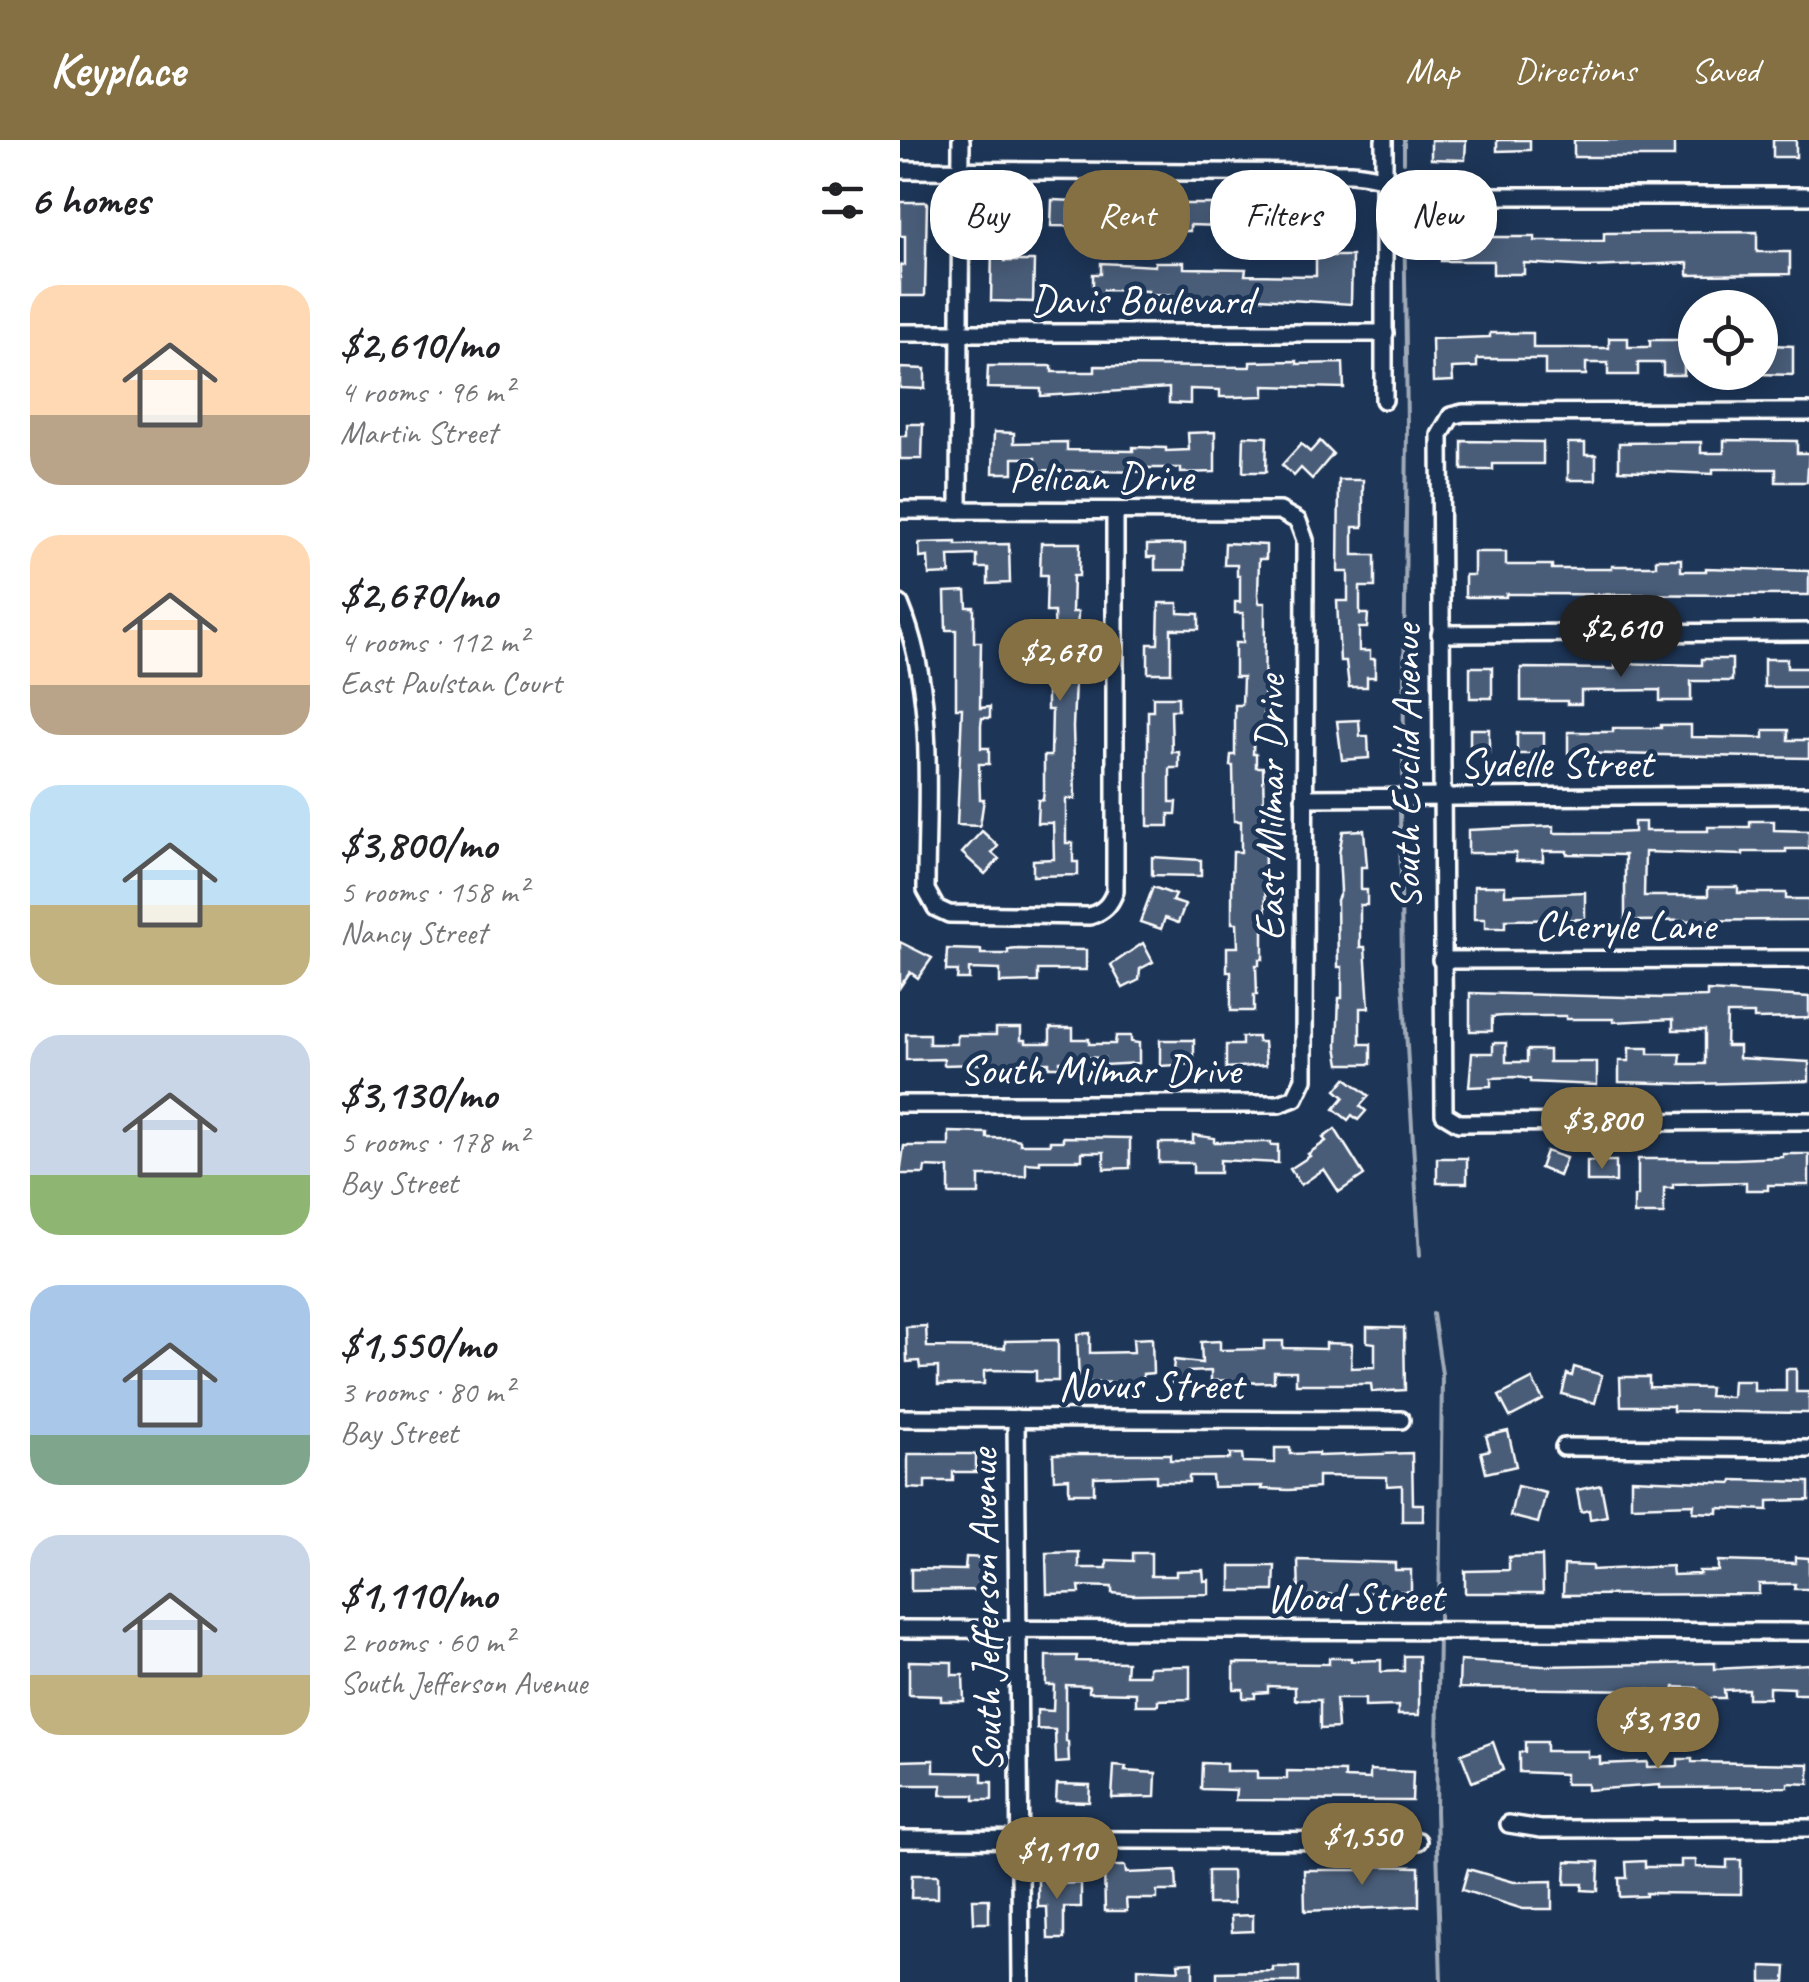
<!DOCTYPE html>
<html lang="en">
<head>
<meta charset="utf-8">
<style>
	:root { --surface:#fff; --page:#f2f2f2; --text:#202124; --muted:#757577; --accent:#847042 }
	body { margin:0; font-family:Caveat,sans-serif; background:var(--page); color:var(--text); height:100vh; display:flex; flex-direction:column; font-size:38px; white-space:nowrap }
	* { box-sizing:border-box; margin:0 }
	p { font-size:32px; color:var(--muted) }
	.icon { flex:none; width:55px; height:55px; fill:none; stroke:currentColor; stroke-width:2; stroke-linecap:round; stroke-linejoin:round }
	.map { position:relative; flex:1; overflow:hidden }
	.details { display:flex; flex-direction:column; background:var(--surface); width:900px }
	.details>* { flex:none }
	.hud { position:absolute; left:30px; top:30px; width:728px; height:90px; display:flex; gap:20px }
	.controls { position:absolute; left:778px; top:150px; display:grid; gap:20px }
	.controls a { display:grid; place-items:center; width:100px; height:100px; border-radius:50%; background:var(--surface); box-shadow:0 5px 25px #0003; font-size:50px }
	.price { position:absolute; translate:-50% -85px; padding:0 22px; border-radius:35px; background:var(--accent); color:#fff; font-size:32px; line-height:65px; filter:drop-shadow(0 2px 5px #0008) }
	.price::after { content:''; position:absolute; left:50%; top:60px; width:30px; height:22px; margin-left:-15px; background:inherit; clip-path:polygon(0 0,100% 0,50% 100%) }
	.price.selected { background:#222; color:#fff }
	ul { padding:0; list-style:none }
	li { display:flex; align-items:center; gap:30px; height:250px; padding:0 30px }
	li span { display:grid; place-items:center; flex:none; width:280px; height:200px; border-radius:30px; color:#555 }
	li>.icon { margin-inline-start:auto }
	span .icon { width:120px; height:120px; fill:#fffc; stroke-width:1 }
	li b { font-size:42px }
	h2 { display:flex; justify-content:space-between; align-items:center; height:120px; padding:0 30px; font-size:42px }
	.tag { padding:0 35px; border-radius:40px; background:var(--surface); box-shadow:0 5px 25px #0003; font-size:35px; line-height:90px }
	.tag.selected { background:var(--accent); color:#fff }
	header { display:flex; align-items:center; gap:60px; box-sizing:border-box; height:140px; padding:0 50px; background:var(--accent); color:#fff }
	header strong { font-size:48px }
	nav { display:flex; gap:55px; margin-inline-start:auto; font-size:35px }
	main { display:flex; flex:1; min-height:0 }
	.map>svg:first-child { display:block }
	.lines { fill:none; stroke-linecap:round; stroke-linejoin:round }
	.stream { stroke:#a0aab8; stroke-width:4 }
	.building { fill:#4a5d79; stroke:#fff; stroke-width:2.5 }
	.minor-casing { stroke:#fff; stroke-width:22 }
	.minor { stroke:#1d3557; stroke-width:15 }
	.labels { text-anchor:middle; stroke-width:9; stroke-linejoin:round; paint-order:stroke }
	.street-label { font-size:42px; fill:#fff; stroke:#1d3557 }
</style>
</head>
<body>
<header>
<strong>Keyplace</strong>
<nav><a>Map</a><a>Directions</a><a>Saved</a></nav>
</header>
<main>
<section class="details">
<h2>6 homes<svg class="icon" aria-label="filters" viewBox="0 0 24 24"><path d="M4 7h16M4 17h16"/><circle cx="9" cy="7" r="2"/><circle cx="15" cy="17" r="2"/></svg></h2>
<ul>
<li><span style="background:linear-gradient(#ffd9b3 65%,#b9a48a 0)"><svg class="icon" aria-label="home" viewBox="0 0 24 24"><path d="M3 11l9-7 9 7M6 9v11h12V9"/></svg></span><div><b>$2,610/mo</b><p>4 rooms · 96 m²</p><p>Martin Street</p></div></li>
<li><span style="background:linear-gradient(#ffd9b3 75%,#b9a48a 0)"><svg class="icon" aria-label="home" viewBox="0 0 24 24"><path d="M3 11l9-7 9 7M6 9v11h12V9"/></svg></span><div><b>$2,670/mo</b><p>4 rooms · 112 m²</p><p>East Paulstan Court</p></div></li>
<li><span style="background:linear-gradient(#bfe0f5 60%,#c2b280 0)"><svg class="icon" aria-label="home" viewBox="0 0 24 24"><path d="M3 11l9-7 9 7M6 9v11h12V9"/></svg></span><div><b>$3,800/mo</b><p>5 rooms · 158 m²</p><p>Nancy Street</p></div></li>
<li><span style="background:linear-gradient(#c9d6e8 70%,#8fb573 0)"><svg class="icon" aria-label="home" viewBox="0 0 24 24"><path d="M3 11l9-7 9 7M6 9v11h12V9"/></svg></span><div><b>$3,130/mo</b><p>5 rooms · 178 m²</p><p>Bay Street</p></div></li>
<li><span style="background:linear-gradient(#a9c7e8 75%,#7fa58c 0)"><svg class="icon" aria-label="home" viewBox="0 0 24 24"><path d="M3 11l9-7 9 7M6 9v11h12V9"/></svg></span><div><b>$1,550/mo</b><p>3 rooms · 80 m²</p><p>Bay Street</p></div></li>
<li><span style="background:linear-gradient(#c9d6e8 70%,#c2b280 0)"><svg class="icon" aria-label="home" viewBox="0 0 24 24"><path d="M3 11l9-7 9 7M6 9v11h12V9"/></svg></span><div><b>$1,110/mo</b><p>2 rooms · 60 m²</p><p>South Jefferson Avenue</p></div></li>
</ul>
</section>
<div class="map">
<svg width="909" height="1842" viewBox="0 0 909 1842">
	<rect width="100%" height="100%" fill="#1d3557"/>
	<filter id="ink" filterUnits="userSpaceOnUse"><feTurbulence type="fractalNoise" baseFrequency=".01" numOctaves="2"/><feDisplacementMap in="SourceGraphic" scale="20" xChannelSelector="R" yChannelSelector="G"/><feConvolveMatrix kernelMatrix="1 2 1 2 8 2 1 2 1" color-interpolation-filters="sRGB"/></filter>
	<g filter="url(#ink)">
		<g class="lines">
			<!-- stream -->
			<g class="stream">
				<polyline points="504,22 504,0"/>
				<polyline points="503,639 507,287 504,63"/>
				<polyline points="500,670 502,826 520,1115"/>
				<polyline points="533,1174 542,1234 539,1484"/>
				<polyline points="539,1494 536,1671 541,1842"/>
			</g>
		</g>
		<!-- building -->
		<g class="building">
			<polygon points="531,0 566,0 565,20 531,19"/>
			<polygon points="597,0 630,0 630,10 597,11"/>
			<rect x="674" y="0" width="100" height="17"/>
			<rect x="873" y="0" width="23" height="17"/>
			<polygon points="152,60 248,64 447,64 447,87 384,87 384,95 369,95 369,87 341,86 340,92 320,92 320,86 290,85 290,91 248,91 248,87 151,86"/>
			<polygon points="124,61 125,96 105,97 105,121 134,121 133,162 91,161 92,105 87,106 86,62"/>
			<polygon points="0,62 27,62 25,156 0,156 0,125 5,125 5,96 0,96"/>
			<polygon points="541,91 578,91 578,97 635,97 635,101 704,101 704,93 857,92 857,112 890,112 890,134 788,135 788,123 690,127 624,123 624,134 593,134 593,121 541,121"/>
			<polygon points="416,111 432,111 432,116 452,116 451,164 329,156 328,163 297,163 298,156 248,155 248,151 204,150 204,157 193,157 193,134 201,134 201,123 255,126 255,122 284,122 284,128 346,129 345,135 416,136"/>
			<polygon points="590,193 633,193 633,208 709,208 709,198 728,198 728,207 750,207 750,200 784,200 784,235 763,235 763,223 738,223 738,235 708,235 708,223 686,223 686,235 645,235 645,219 577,219 577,227 552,228 553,241 533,242 532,199 590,197"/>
			<polygon points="860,193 872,194 872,205 893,206 893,235 860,234"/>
			<polygon points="397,221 397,224 443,223 444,248 364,246 364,256 333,257 320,257 320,250 290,249 290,264 269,263 269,248 141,256 141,249 87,248 88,226 152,226 152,232 195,232 195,226 350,227 350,222"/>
			<polygon points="0,228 25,229 25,249 0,248"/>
			<polygon points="7,284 23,284 22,319 0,319 0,296 7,296"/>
			<polygon points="94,292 114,293 114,303 167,302 167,310 233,311 233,307 266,308 266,311 289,310 288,293 315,292 315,332 281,333 281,328 247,328 247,332 135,330 135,318 113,318 113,333 93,333"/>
			<polygon points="344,296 367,297 366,332 343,332"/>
			<polygon points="824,300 897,301 897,313 909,313 907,342 876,342 876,329 813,329 813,334 719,330 719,303 801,302 801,313 824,313"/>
			<polygon points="420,301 433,314 412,339 401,328 394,336 382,325 401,304 410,312"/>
			<polygon points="562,301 643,302 643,324 593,324 593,330 562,330"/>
			<polygon points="668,303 685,303 685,315 696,315 696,340 668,340"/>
			<polygon points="439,340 463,340 463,387 453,387 453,415 475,415 475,447 460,447 460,474 468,474 467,488 459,488 459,511 470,511 470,519 475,519 475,537 467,537 467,547 449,547 446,521 440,521 437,461 448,461 448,432 438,432"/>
			<polygon points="56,402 56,405 109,404 110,443 88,444 88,428 77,428 77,415 49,416 50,434 29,435 28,417 20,418 19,403"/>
			<polygon points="141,403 180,403 179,436 173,436 172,472 178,472 173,587 175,659 166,659 166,703 173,703 173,722 178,722 178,735 133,736 133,720 154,719 153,683 137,683 138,660 143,660 144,649 144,616 151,616 152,570 147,570 147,538 141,538 140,525 148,525 147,510 155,510 154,472 146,472 147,435 140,435"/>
			<polygon points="325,403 366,405 366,419 359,419 358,455 359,463 365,463 364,588 354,588 353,614 356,614 356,627 363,627 366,783 363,783 363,819 359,819 359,825 356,825 357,855 354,855 354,871 331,871 331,832 327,832 327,807 338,807 337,783 332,783 332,748 333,712 341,712 341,681 334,681 333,626 330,626 331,615 335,615 335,565 342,565 343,537 335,537 335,503 343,503 343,473 335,473 335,462 340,462 340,436 337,436 337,425 324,425"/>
			<polygon points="285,404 285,430 255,430 255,417 247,417 247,405"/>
			<polygon points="574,412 606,412 606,425 652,425 652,429 712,429 712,426 756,426 756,419 781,419 781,431 806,431 806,428 909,431 909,455 606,454 606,457 565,457 565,435 574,435"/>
			<polygon points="66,451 67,467 74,467 74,502 81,502 80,568 90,567 90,578 82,578 81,585 81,608 89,608 89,624 79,624 80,659 84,659 80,686 57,685 62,568 56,568 56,490 46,490 45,452"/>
			<polygon points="259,463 278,463 278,473 299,474 299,489 271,489 271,533 248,533 248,504 258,504"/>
			<polygon points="802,519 832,519 832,541 791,541 791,561 760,561 760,550 681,551 681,564 667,564 667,561 621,561 621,528 715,529 715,523 802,525"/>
			<polygon points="864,519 887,519 887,528 909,528 909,547 864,547"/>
			<rect x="570" y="527" width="22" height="31"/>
			<polygon points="253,557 278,557 278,570 271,570 272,612 279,612 279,628 270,628 270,662 277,662 276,674 269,674 269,686 248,686 248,571 253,571"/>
			<polygon points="459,580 460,596 468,596 469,618 442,620 437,581"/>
			<polygon points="761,585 791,585 791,597 864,598 864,590 888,590 888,600 909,600 909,618 668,613 668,592 713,592 713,588 761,588"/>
			<rect x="570" y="589" width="19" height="24"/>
			<rect x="617" y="593" width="27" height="21"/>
			<polygon points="850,681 874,681 874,690 909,691 909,709 886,709 886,712 843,712 843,715 745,712 744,756 808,756 808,747 838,747 838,753 886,753 886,759 909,759 909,780 725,781 725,715 667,714 667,711 643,711 643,721 616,721 616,713 568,713 568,690 654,686 654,693 713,693 734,692 734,682 745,682 745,691 808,691 808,687 850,687"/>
			<polygon points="464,690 467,727 461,727 461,750 467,750 467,765 460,765 460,807 465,807 469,868 460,868 460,904 471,904 471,924 440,924 437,906 439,858 442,858 442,827 438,827 437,760 441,751 439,714 443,691"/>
			<polygon points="82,691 98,706 92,713 99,719 85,734 62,713"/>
			<polygon points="252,717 301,720 301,736 252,735"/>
			<polygon points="574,746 605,746 605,755 685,752 685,779 605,780 605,788 585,788 585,779 574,779"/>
			<polygon points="253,747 275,755 272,761 285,765 278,783 265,778 261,789 240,782"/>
			<polygon points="0,802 32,818 18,838 10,832 0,847"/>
			<polygon points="243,803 253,822 240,829 239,840 223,848 211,825"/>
			<polygon points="47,809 81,810 81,814 108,814 108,810 118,809 186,810 186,830 138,830 138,842 100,843 100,830 69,829 69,839 57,839 58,831 46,831"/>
			<polygon points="807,851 909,857 909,878 854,879 854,874 827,874 826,906 839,906 839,918 909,922 909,941 792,944 719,942 719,921 729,921 729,908 748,908 748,914 781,914 780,924 805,924 805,890 773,890 773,879 713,882 713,879 666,879 666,876 603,876 592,877 592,891 570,891 570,853 762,858 807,857"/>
			<polygon points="96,888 121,888 121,900 126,900 126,903 150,903 150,888 173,888 173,899 189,899 189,904 215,904 216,896 231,896 231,902 239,903 239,923 204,925 204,918 174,917 174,921 160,921 160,927 149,927 149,922 44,925 44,919 6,920 6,894 29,894 29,904 57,904 57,895 96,895"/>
			<polygon points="342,897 358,897 358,902 364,902 366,925 326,928 326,905 342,905"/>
			<polygon points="260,900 294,900 294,924 260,926"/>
			<polygon points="593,903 606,903 606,922 627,922 627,910 649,910 649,922 697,922 697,945 630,942 630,939 616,937 591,938 591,946 569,947 572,913 593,913"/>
			<polygon points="446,938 469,956 460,966 466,971 458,980 452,975 448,980 434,969 444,957 436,950"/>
			<polygon points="435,989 464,1035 439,1052 424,1029 401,1045 390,1029 410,1016 408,1014 426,1001 423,998"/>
			<polygon points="49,992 87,993 87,998 111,998 120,1000 120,1004 150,1004 150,1001 163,1001 163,997 230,998 230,1028 204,1029 204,1012 182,1012 182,1020 140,1020 140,1024 126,1023 126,1036 79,1036 79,1054 49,1054 49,1028 25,1027 24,1034 0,1034 4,1006 49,1006"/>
			<polygon points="293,995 314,998 314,1002 371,1002 371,1005 378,1005 378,1023 320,1020 320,1033 293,1033 293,1023 259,1023 259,1003 293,1003"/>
			<polygon points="646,1011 666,1018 659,1036 640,1028"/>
			<polygon points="883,1014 909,1014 909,1045 868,1045 868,1050 846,1050 846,1042 773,1044 773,1048 764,1048 764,1074 734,1074 734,1056 738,1056 738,1019 835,1019 883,1017"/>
			<rect x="537" y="1018" width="30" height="25"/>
			<rect x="687" y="1021" width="29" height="21"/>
			<polygon points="26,1186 27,1207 105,1208 105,1201 158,1200 158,1241 136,1241 136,1231 91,1230 84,1231 84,1244 38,1245 38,1227 20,1228 19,1221 7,1222 6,1187"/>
			<polygon points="467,1187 504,1188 505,1250 472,1252 471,1244 396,1244 396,1231 374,1231 374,1242 332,1243 332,1240 311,1241 311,1231 288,1232 287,1244 272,1243 274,1220 302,1223 301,1202 320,1201 320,1210 364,1209 364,1201 383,1201 383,1208 426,1209 426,1203 452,1204 451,1228 475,1227 475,1203 467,1202"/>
			<polygon points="190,1193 190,1213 234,1212 233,1199 252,1198 253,1233 243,1234 243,1242 179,1243 177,1194"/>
			<polygon points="674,1227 702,1235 695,1263 662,1254 667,1234 672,1236"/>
			<polygon points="886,1229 896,1229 896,1252 909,1252 909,1273 773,1271 773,1266 721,1266 720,1237 749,1237 749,1247 810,1248 809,1256 832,1257 833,1241 854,1241 854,1251 886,1251"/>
			<polygon points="632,1239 643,1260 610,1277 599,1256"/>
			<polygon points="608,1291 616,1326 586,1333 581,1312 590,1310 586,1296"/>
			<polygon points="375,1308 390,1308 390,1314 418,1313 418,1316 512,1313 513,1364 523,1364 523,1381 502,1381 502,1345 487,1346 487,1337 418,1336 418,1348 389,1350 361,1349 362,1346 313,1347 312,1336 289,1336 289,1342 256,1342 256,1335 194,1337 194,1353 169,1353 169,1338 154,1339 153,1314 270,1314 270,1320 288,1320 330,1319 330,1314 342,1314 343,1322 375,1323"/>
			<polygon points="8,1314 76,1314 76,1332 53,1332 53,1341 25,1341 25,1349 8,1348"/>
			<polygon points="731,1339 832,1343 833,1340 909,1342 909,1360 868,1361 868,1370 818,1368 818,1373 793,1372 794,1364 731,1366"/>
			<polygon points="701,1345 707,1376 690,1379 689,1370 681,1372 677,1350"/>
			<polygon points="617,1346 646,1353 638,1383 610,1376"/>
			<polygon points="179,1412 179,1428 207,1428 207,1420 233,1421 233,1413 251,1413 251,1436 276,1436 276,1431 303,1430 304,1441 309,1440 309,1454 234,1455 212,1453 212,1447 179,1446 180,1453 147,1454 146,1413"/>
			<polygon points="642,1416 643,1453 565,1453 565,1431 609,1430 609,1417"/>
			<polygon points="66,1417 84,1418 83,1450 11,1451 11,1429 65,1430"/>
			<polygon points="895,1417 909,1418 909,1449 894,1449 895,1444 859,1444 859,1454 663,1455 664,1425 692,1426 692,1430 772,1426 773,1435 800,1434 799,1431 818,1431 818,1421 895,1423"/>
			<polygon points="398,1420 495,1423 495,1430 511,1430 511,1451 399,1456"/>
			<polygon points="331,1426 375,1426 374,1451 331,1451"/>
			<polygon points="146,1516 177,1516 176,1521 227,1522 226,1535 249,1535 249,1527 290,1526 290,1559 258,1560 258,1565 236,1565 236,1553 189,1552 189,1546 166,1545 166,1602 168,1602 169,1622 156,1623 155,1590 137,1589 137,1570 153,1571 154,1545 146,1545"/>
			<polygon points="504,1516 519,1516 519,1575 498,1575 498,1566 465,1567 465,1559 436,1559 438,1588 420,1589 420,1560 395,1560 395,1547 368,1546 368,1552 355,1553 355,1558 343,1558 343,1549 334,1549 334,1523 429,1524 429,1518 451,1518 451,1521 481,1520 481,1532 504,1531"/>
			<polygon points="9,1521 52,1522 52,1535 63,1535 64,1561 41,1561 41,1556 9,1555"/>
			<polygon points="560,1521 643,1526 815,1523 815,1529 909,1524 909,1554 894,1554 894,1548 869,1547 869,1558 848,1558 848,1549 824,1550 825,1558 799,1558 798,1548 774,1547 773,1558 750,1558 750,1550 559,1548"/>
			<polygon points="593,1602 603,1630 572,1642 561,1614"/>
			<polygon points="625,1602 646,1602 646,1611 688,1611 688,1617 700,1617 700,1624 747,1622 747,1627 778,1626 778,1619 792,1619 792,1622 909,1624 909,1644 888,1643 888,1647 760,1648 760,1645 687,1650 687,1644 665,1644 665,1634 619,1632 619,1612 625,1612"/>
			<polygon points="34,1620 34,1632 82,1633 82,1642 92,1642 92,1660 74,1660 74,1655 41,1655 42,1645 0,1645 0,1621"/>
			<polygon points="302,1623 326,1624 326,1631 357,1631 357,1639 387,1639 387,1631 445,1632 445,1638 470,1639 470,1630 513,1632 512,1661 335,1660 336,1650 301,1649"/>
			<polygon points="214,1626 226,1627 225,1631 256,1633 255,1657 212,1658"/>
			<polygon points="157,1644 190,1645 189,1662 156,1661"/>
			<polygon points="781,1720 796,1720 796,1727 827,1728 827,1720 841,1720 841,1754 746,1753 746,1756 720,1757 719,1738 727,1738 726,1722 745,1721 745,1727 781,1727"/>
			<polygon points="666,1721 699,1722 698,1751 682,1750 683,1744 665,1744"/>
			<polygon points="204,1726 225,1726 226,1733 276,1731 277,1751 257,1751 257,1759 226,1759 227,1771 205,1771"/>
			<polygon points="469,1726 519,1727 519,1766 405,1771 404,1730 469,1730"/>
			<polygon points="568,1729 614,1742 652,1741 652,1769 623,1769 562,1750"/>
			<polygon points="308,1731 332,1731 333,1764 308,1764"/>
			<polygon points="12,1735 38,1735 38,1758 11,1758"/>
			<polygon points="138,1736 159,1736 159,1744 181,1743 181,1767 164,1767 164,1799 148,1799 147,1767 138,1767"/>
			<polygon points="73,1759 89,1759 89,1783 74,1783"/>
			<polygon points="353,1775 353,1791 332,1792 331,1776"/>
			<polygon points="293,1822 293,1842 238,1842 238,1828 279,1830 278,1823"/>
			<polygon points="862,1826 886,1827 885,1842 862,1842"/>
			<polygon points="373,1827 399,1827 399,1842 317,1842 317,1832 373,1831"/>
		</g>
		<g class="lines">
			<!-- minor casing -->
			<g class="minor-casing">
				<g id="minor">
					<polyline points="484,0 484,260"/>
					<path d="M0,30L451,33C486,35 518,52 553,56H909"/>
					<polyline points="0,193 485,193"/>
					<polyline points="909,272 563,273 551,276 540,295 544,974 559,983 909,981"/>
					<polyline points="0,370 380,371 398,381 405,400 404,939 395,958 379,964 0,964"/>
					<polyline points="59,370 61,0"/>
					<path d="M0,464C37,554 26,655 26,750L36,768L49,774L190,776C204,771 210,765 215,751V371"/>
					<polyline points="540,494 909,492"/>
					<polyline points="404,658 909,655"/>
					<polyline points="541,820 909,819"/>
					<polyline points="0,1278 501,1280"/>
					<polyline points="116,1278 121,1842"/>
					<polyline points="664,1307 909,1309"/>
					<polyline points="0,1489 909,1492"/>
					<polyline points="609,1684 641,1689 909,1688"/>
					<polyline points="0,1699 518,1701"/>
				</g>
			</g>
			<!-- minor -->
			<use href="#minor" class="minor"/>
		</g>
	</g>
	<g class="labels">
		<!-- street labels -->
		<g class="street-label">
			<text x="242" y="174">Davis Boulevard</text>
			<text x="201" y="351">Pelican Drive</text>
			<text x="656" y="637">Sydelle Street</text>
			<text transform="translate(505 627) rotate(-90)" y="15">South Euclid Avenue</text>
			<text transform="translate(369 668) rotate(-90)" y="15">East Milmar Drive</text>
			<text x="725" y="799">Cheryle Lane</text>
			<text x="200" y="944">South Milmar Drive</text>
			<text x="251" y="1259">Novus Street</text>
			<text x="455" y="1471">Wood Street</text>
			<text transform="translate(84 1471) rotate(-91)" y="15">South Jefferson Avenue</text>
		</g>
	</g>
</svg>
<div class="controls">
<a><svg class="icon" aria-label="locate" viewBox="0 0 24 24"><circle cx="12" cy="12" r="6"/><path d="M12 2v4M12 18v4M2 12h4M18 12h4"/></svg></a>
</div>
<b class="price selected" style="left:721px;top:540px">$2,610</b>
<b class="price" style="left:160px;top:564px">$2,670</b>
<b class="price" style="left:702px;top:1032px">$3,800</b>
<b class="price" style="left:758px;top:1632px">$3,130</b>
<b class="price" style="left:462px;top:1748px">$1,550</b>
<b class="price" style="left:157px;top:1762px">$1,110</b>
<div class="hud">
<a class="tag">Buy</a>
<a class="tag selected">Rent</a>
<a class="tag">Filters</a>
<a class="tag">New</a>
</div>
</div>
</main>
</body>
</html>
